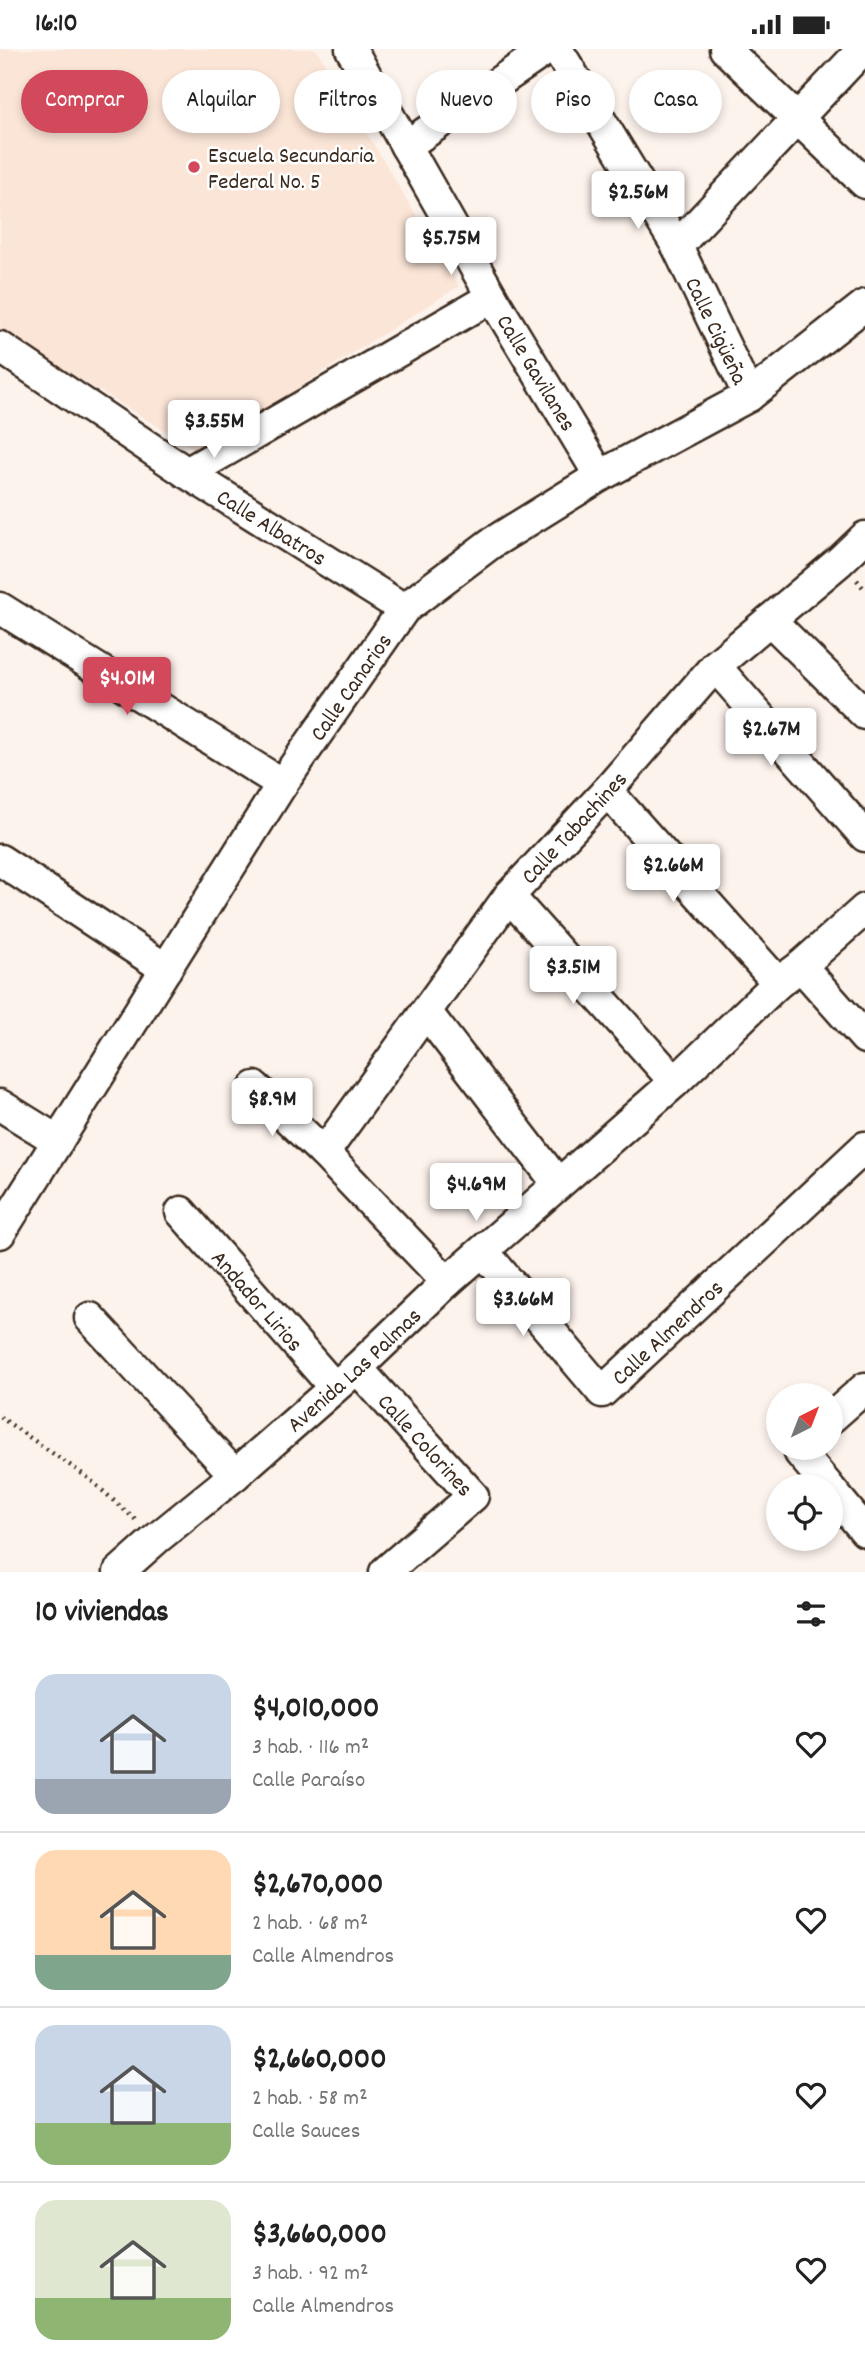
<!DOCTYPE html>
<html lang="es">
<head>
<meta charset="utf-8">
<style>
	:root { --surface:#fff; --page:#f6f6f6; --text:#222; --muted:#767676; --line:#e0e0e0; --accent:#d1495b }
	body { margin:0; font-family:Dekko,sans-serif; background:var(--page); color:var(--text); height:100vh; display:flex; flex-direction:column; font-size:26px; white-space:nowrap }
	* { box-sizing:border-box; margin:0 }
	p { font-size:23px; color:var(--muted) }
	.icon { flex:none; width:38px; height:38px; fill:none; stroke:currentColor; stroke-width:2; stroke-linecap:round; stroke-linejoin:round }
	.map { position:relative; height:1523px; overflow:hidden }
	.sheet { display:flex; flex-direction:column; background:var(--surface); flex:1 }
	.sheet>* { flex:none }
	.guide { position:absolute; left:21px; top:21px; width:824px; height:63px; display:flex; gap:14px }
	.needle { width:46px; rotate:42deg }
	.tools { position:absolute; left:766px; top:1334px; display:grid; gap:14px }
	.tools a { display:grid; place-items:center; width:77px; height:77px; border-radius:50%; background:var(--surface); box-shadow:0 4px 10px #0003; font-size:35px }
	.price { position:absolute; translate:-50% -60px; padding:0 16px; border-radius:7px; background:#fff; color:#222; font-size:23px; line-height:46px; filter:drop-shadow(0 2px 4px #0008) }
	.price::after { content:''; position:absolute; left:50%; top:42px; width:21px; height:16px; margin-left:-10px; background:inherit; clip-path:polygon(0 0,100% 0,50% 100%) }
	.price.current { background:var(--accent); color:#fff }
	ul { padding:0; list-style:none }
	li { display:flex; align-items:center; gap:21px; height:175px; padding:0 35px }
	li+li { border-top:2px solid var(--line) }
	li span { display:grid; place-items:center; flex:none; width:196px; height:140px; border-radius:21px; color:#555 }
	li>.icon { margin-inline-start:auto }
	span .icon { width:84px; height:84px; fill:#fffc; stroke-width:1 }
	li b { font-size:30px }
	h2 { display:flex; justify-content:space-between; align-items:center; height:84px; padding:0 35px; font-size:30px }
	.chip { padding:0 24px; border-radius:32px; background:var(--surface); box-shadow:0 4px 10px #0003; font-size:24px; line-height:63px }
	.chip.current { background:var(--accent); color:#fff }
	.status { display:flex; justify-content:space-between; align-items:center; height:49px; padding:0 35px; background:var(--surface); direction:ltr }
	.status svg { height:19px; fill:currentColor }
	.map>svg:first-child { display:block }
	.built { fill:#fbe5d7 }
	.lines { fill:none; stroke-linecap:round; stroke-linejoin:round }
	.street-casing { stroke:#3b2a1e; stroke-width:35 }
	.path { stroke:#3b2a1e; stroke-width:4.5; stroke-dasharray:2 5; stroke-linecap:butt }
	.street { stroke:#fff; stroke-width:30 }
	.poi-dot { fill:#d1495b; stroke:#fff; stroke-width:2.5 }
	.labels { text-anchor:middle; stroke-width:5; stroke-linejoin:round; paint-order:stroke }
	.poi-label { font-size:23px; fill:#3b2a1e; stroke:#fff; text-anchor:start }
	.street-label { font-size:23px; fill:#3b2a1e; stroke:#fff }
</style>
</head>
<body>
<div class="status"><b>16:10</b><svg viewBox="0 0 49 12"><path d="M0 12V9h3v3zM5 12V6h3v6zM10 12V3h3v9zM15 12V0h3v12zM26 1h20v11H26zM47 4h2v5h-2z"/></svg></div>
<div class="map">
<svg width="865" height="1523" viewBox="0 0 865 1523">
	<rect width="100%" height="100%" fill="#fdf3ed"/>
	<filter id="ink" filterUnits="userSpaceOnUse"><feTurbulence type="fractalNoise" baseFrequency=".0143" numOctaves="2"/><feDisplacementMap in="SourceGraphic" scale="14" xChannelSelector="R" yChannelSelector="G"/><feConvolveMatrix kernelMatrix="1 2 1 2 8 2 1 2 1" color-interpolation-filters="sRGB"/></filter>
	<g filter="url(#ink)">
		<!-- built -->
		<polygon class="built" points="0,0 316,0 459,237 198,402 0,281"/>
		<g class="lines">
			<!-- street casing -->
			<g class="street-casing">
				<g id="street">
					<path id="s1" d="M351,0L492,248L600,427"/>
					<path id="s2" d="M557,0L677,197L749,347"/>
					<polyline points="725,0 865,134"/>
					<polyline points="406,97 547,0"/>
					<polyline points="677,197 863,0"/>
					<path id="s3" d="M0,298L187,424L404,560"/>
					<polyline points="187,424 492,248"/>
					<polyline points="0,559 282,735"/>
					<polyline points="770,571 865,665"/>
					<polyline points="715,617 865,787"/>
					<polyline points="607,742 778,934"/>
					<polyline points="0,811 166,920"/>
					<polyline points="509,847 675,1033"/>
					<polyline points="801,917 865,989"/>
					<polyline points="427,964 558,1135"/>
					<polyline points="255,1038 324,1104 447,1233"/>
					<polyline points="0,1056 58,1092"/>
					<path id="s4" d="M324,1104L509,847L607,742L715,617L840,512L865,488"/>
					<path id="s5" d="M181,1163L334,1338"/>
					<path id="s6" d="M0,1184L282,735L404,560L490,495L600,427L749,347L865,256"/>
					<path id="s7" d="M483,1202L602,1343L865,1098"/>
					<polyline points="90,1269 235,1426"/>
					<path id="s8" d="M357,1319L473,1447L385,1523"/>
					<polyline points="831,1369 865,1339"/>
					<polyline points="805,1398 800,1404 828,1437"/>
					<polyline points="831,1441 865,1482"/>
					<path id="s9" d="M119,1523L156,1490L235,1426L357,1319L447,1233L675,1033L778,934L801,917L865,860"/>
				</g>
			</g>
			<!-- path -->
			<g class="path">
				<polyline points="857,531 865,541"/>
				<polyline points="0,1368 87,1428 136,1471"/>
			</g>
			<!-- street -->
			<use href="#street" class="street"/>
		</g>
	</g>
	<!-- markers -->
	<circle class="poi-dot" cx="194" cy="118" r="7"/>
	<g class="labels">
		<!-- poi labels -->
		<g class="poi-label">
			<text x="208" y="113">Escuela Secundaria<tspan x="208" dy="26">Federal No. 5</tspan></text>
		</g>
		<!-- street labels -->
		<g class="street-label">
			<text dy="8" stroke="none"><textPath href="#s2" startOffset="324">Calle Cigüeña</textPath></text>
			<text dy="8" stroke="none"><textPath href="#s1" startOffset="373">Calle Gavilanes</textPath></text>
			<text dy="8" stroke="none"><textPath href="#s3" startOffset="326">Calle Albatros</textPath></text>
			<text dy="8" stroke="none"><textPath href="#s6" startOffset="649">Calle Canarios</textPath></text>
			<text dy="8" stroke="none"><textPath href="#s4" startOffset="411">Calle Tabachines</textPath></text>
			<text dy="8" stroke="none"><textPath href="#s5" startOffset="117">Andador Lirios</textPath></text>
			<text dy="8" stroke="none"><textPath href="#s7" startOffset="273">Calle Almendros</textPath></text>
			<text dy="8" stroke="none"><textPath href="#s9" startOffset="310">Avenida Las Palmas</textPath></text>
			<text dy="8" stroke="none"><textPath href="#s8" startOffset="103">Calle Colorines</textPath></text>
		</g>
	</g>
</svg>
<div class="tools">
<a><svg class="needle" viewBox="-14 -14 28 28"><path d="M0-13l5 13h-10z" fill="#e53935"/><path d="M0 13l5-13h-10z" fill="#767676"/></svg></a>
<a><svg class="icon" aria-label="locate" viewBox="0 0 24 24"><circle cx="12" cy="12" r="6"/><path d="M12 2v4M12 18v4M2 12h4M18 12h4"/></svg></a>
</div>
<b class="price" style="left:638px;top:182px">$2.56M</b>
<b class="price" style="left:451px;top:228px">$5.75M</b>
<b class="price" style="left:214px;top:411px">$3.55M</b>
<b class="price current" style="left:127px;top:668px">$4.01M</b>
<b class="price" style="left:771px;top:719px">$2.67M</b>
<b class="price" style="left:673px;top:855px">$2.66M</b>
<b class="price" style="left:573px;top:957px">$3.51M</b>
<b class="price" style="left:272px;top:1089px">$8.9M</b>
<b class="price" style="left:476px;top:1174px">$4.69M</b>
<b class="price" style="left:523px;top:1289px">$3.66M</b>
<div class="guide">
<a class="chip current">Comprar</a>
<a class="chip">Alquilar</a>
<a class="chip">Filtros</a>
<a class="chip">Nuevo</a>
<a class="chip">Piso</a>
<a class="chip">Casa</a>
</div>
</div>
<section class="sheet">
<h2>10 viviendas<svg class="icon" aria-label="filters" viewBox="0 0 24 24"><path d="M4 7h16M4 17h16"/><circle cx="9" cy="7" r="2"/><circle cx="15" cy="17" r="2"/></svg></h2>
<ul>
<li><span style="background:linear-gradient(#c9d6e8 75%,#9aa5b1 0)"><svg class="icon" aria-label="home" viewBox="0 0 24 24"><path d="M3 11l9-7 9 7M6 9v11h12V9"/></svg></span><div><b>$4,010,000</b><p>3 hab. · 116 m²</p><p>Calle Paraíso</p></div><svg class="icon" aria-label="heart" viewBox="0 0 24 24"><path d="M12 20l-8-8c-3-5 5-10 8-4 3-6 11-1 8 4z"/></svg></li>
<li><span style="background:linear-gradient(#ffd9b3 75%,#7fa58c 0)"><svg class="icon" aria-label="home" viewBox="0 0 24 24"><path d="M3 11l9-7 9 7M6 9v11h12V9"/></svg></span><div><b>$2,670,000</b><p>2 hab. · 68 m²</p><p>Calle Almendros</p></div><svg class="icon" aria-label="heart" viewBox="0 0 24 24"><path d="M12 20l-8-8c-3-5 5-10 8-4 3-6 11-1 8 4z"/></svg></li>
<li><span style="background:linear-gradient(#c9d6e8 70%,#8fb573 0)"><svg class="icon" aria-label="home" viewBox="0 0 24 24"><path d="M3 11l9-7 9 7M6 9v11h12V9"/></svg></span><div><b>$2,660,000</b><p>2 hab. · 58 m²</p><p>Calle Sauces</p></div><svg class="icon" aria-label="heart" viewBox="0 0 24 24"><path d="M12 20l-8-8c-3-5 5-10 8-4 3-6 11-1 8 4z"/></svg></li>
<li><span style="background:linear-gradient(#dfe7d0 70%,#8fb573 0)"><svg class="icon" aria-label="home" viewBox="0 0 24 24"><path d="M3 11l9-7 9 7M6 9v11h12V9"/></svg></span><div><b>$3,660,000</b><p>3 hab. · 92 m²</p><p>Calle Almendros</p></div><svg class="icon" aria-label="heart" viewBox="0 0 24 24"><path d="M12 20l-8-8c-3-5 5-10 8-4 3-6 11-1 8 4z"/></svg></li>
</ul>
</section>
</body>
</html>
